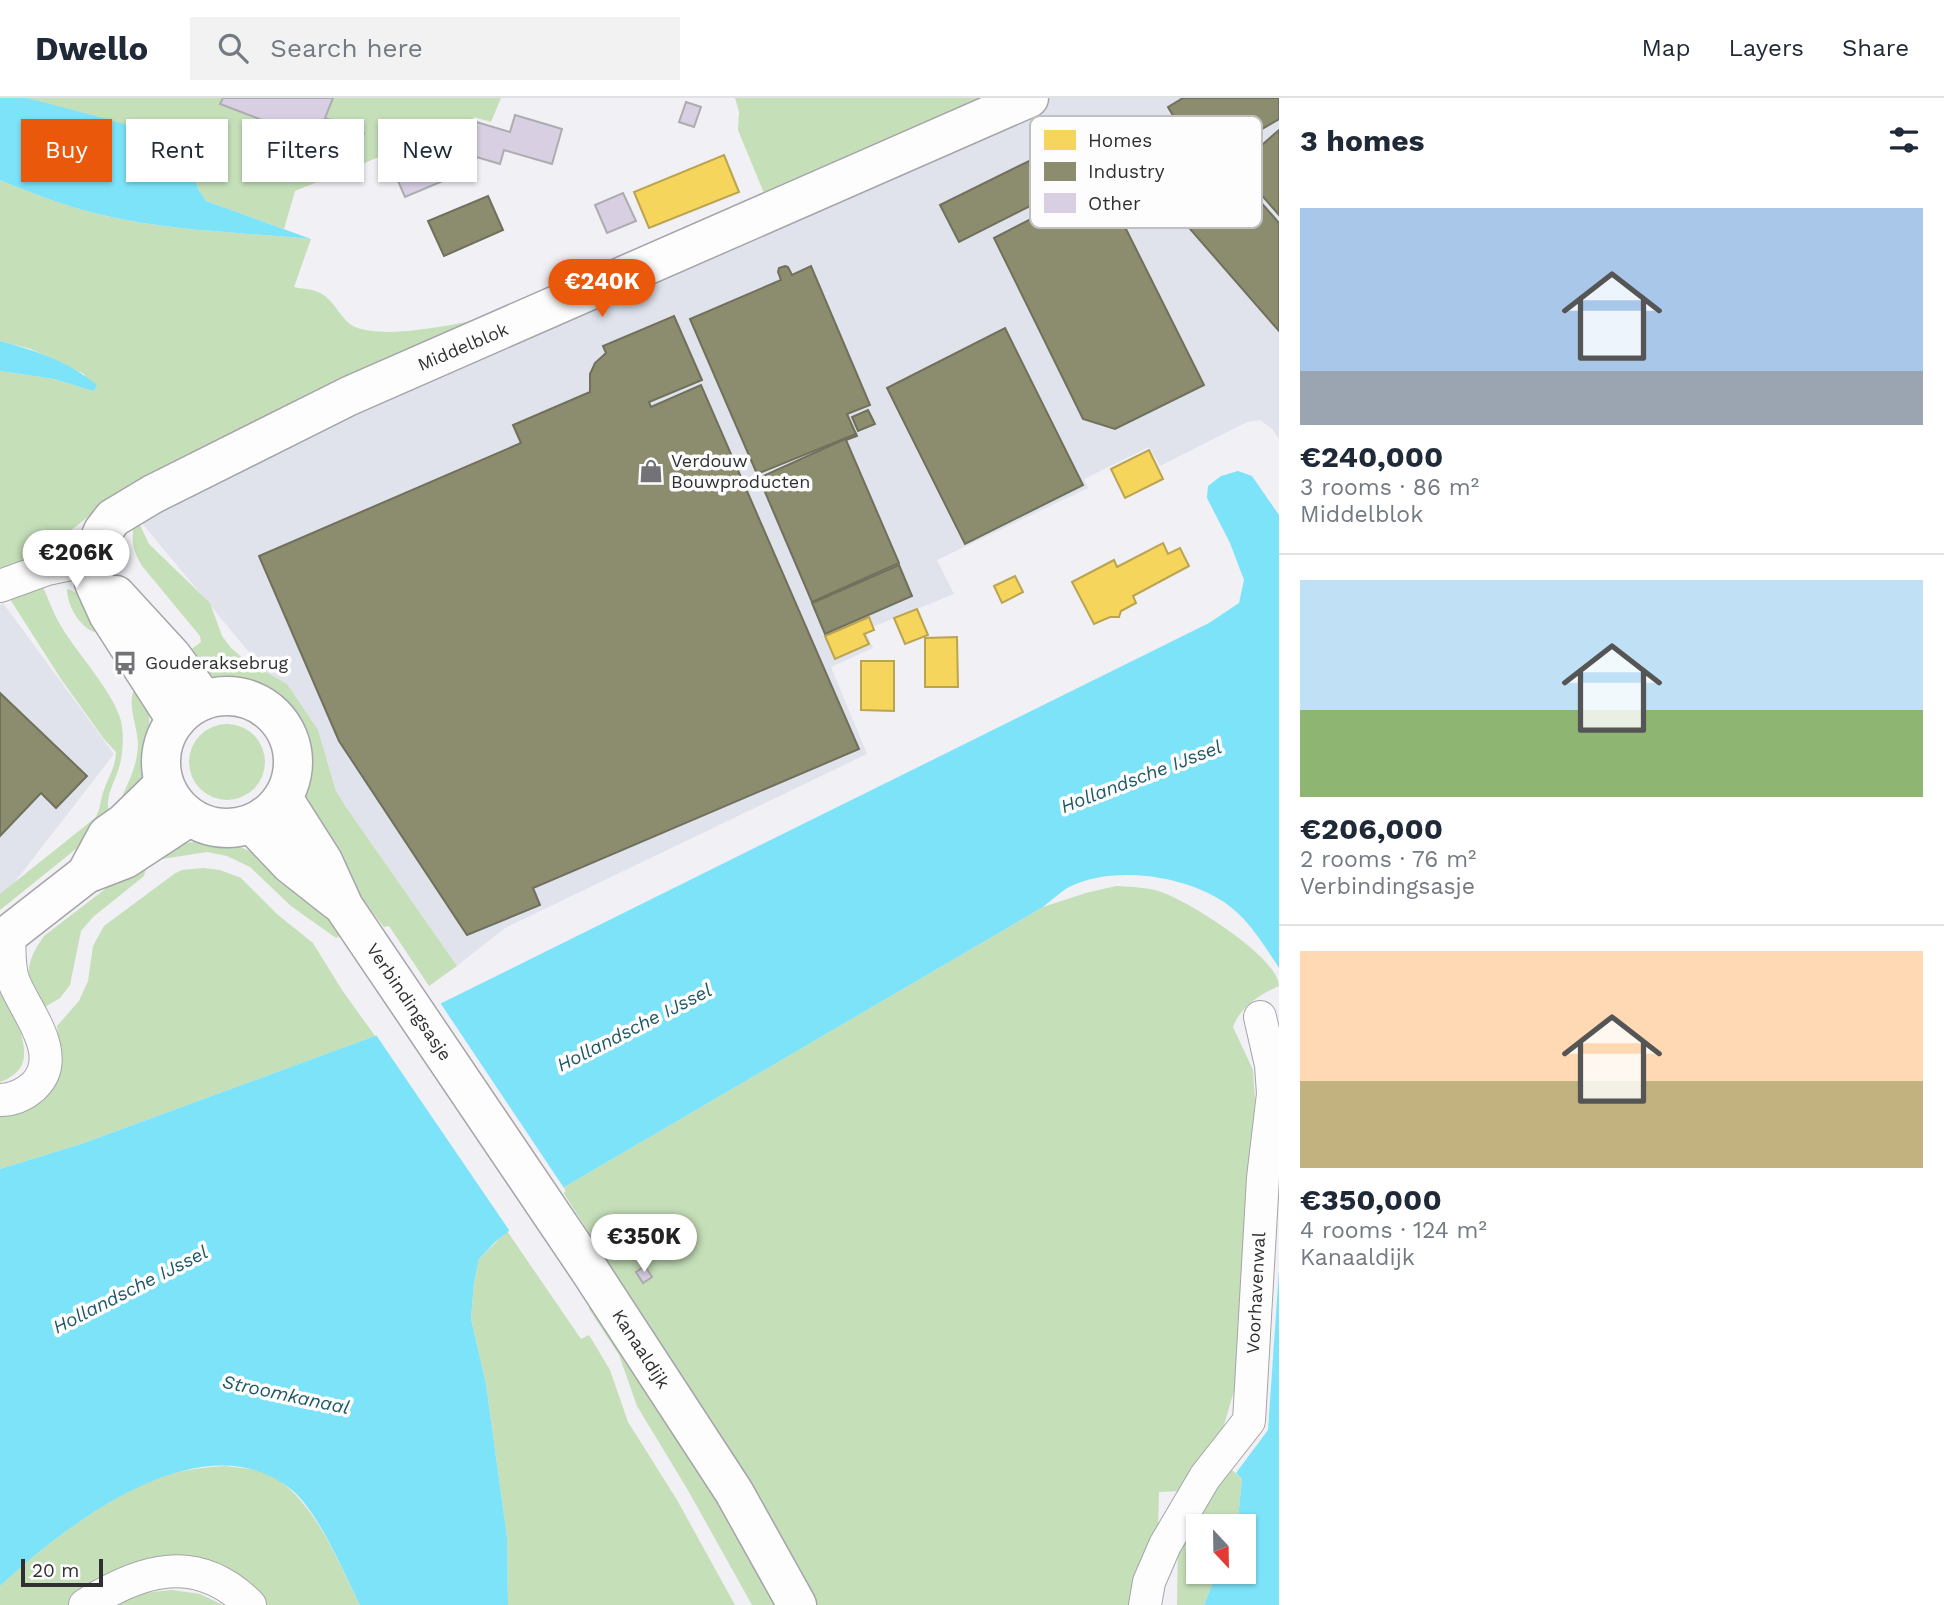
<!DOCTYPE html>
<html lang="en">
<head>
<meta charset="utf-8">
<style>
	:root { --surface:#fff; --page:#f2f2f3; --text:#1f2937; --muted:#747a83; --line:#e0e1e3; --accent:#ea580c }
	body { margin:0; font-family:"Work Sans",sans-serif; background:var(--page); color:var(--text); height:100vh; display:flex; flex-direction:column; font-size:26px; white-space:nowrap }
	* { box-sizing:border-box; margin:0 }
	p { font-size:23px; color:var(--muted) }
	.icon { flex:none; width:38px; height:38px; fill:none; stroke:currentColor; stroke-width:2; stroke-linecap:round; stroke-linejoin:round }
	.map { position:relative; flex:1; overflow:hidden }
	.drawer { display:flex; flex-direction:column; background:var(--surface); width:665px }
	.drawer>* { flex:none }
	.banner { position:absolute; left:21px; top:21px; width:665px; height:63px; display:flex; gap:14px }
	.needle { width:46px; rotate:158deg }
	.controls { position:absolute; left:1186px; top:1416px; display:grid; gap:14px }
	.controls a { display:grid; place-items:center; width:70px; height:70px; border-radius:0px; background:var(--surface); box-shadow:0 2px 5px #0004; font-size:35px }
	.scale { position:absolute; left:21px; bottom:18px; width:82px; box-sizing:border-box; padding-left:7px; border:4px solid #303033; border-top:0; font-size:19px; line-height:24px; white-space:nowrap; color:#303033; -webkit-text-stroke:5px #fdfdfe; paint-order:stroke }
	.price { position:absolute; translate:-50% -60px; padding:0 16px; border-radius:24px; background:#fff; color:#222; font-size:23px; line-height:46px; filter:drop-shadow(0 2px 4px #0008) }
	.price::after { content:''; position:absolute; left:50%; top:42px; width:21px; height:16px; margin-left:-10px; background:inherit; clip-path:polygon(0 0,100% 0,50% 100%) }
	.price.active { background:var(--accent); color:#fff }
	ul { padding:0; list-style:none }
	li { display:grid; align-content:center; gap:14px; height:371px; padding:0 21px }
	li+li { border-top:2px solid var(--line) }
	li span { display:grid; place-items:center; height:217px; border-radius:0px; color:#555 }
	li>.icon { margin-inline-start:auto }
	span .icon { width:126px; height:126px; fill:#fffc; stroke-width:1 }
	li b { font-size:30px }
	h2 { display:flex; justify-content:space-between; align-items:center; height:84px; padding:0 21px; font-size:30px }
	.pill { padding:0 24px; border-radius:0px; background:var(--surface); box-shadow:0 2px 5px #0004; font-size:24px; line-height:63px }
	.pill.active { background:var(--accent); color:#fff }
	header { display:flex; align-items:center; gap:42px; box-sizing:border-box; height:98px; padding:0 35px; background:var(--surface); border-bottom:2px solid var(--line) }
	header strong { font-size:33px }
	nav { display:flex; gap:38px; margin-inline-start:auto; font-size:24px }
	.search { width:490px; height:63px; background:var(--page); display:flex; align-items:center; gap:18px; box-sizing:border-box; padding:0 24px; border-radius:0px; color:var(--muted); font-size:26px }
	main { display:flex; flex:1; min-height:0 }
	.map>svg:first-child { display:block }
	.built { fill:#e1e3ec }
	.green { fill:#c5dfb9 }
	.water { fill:#7de3f9 }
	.pier { fill:#f0f0f5 }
	.homes { fill:#f6d55c; stroke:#bba450; stroke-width:2 }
	.industry { fill:#8c8c6e; stroke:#70705c; stroke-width:2 }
	.building { fill:#d8cfe2; stroke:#adacb0; stroke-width:2 }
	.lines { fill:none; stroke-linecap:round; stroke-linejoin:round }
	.minor-casing { stroke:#a5a5a9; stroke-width:34 }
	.tertiary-casing { stroke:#a5a5a9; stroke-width:41 }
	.primary-casing { stroke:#a5a5a9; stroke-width:41 }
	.minor { stroke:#fdfdfe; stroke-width:32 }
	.tertiary { stroke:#fdfdfe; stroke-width:38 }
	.primary { stroke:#fdfdfe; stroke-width:38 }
	.labels { text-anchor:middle; stroke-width:7; stroke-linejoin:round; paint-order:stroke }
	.street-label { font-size:18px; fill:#303033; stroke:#fdfdfe }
	.poi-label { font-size:18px; fill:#303033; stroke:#fdfdfe; text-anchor:start }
	.water-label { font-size:19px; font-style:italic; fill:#1d5865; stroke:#fdfdfe }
	.key { fill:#fdfdfe; stroke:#c0c0c1; stroke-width:2 }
	.key-label { font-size:19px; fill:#303033 }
</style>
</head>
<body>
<header>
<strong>Dwello</strong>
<div class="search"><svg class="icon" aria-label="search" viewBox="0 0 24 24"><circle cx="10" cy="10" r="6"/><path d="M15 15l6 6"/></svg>Search here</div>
<nav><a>Map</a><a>Layers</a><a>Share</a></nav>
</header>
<main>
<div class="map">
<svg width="1279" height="1507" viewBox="0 0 1279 1507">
	<rect width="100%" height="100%" fill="#f0f0f5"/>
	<!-- built -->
	<g class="built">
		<polygon points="1031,0 1279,0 1279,341 1272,331 1260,322 1247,324 1160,368 1149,349 1084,381 1088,390 937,462 954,496 865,532 873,550 831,569 867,656 505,830 457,868 346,709 336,693 327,661 293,607 141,424 147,406"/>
		<polygon points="3,505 114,656 0,803 0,507"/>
	</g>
	<!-- green -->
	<g class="green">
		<polygon points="27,0 501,0 491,24 474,19 467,38 446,32 295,93 284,131 206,103 198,91 187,51"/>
		<polygon points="735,0 991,0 766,100 738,32 739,14"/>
		<path d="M0,82C33,96 66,108 102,117C169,133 241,134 311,141L294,189C302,191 313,191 320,195C335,202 341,223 355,229C391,243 465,223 505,217L95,413L38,459L0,471V273L54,281L93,293L84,276L31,251L0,243Z"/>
		<path d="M138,423L149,446L210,505L222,538L231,550L245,562L287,586L318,632L336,693L346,709L457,868L429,888L389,828L384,829L365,805H361L306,701L303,651L292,623L268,598L217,581L204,574L185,556L201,544L200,538L142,468C133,453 131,443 134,426Z"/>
		<path d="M43,489C48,500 52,512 58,523C74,552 113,593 121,623C124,637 123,653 120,666C115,687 101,700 112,722L0,812V796L95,720C101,711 100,702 104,692C109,677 115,671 116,654L104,641L61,581L8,498Z"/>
		<path d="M67,491C86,496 92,514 101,530L94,534C79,528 67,507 67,491Z"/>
		<path d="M134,592L149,613L150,649L141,683L121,701C129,683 137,668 138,647C138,630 127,607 134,592Z"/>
		<circle cx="227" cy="664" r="38"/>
		<polygon points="210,743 240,749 257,756 334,824 341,837 336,840 291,808 250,769 227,758 207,754 162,761 155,755 182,745"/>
		<path d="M143,762L146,771L144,778L93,819L81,833L70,887L60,900L45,909C23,883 24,866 44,838Z"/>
		<polygon points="203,770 220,772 241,780 278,817 313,845 342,892 375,938 81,1046 0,1071 0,1015 60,954 57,928 79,903 88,883 93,848 104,828 174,776 182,772"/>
		<path d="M1116,788C1132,789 1150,789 1164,795C1191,805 1278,859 1279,888C1260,896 1240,909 1233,929L1253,972L1255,1001L1236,1286L1224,1327L1180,1401L1179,1393L1159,1394L1158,1432L1134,1507H812L618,1185L620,1183L561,1091L1043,809L1086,795Z"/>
		<path d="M0,888L23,924L19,929C27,955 29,973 0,984Z"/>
		<polygon points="507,1133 581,1241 589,1237 610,1272 628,1324 677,1402 735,1507 508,1507 507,1439 486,1286 471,1221 474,1185 479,1161"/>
		<polygon points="590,1208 699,1369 774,1507 752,1507 689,1394 637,1308 619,1257 589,1211"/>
		<path d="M225,1368C238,1370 256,1370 268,1376C313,1398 338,1464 360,1507H265L214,1471L82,1496L68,1507H0V1488C44,1447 113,1393 171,1376C189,1371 207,1369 225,1368Z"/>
		<polygon points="1231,1371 1242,1381 1238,1420 1235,1428 1199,1428 1199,1474 1217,1474 1204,1507 1177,1507 1178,1439"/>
		<polygon points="172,1492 200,1496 223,1507 112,1507 141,1495"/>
	</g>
	<!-- water -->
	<g class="water">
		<path d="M0,0H27L103,20L165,38L187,51L198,91L206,103L311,141C241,134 169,133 102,117C66,108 33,96 0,82Z"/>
		<path d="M0,243C34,252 70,264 97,287L93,293L54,281L0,273Z"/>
		<path d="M1238,373L1252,378L1279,417V870C1264,847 1248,820 1224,804C1183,777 1113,767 1069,789C1060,794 1051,803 1043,809L561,1091L495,1144L479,1161L474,1185L471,1221L486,1286L507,1439L508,1507H360C344,1475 319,1415 292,1392C203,1319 66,1427 0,1488V1071L81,1046L375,938L1209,525L1239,505L1244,482L1230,445L1207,400L1208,388L1221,378Z"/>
		<polygon points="1279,1172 1279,1507 1204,1507 1217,1474 1244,1474 1244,1428 1235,1428 1238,1420 1242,1381 1236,1375 1268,1332"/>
	</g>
	<!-- pier -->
	<polygon class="pier" points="439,903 566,1093 511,1135 374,934"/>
	<!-- homes -->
	<g class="homes">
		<polygon points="724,57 739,94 649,130 634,94"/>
		<polygon points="1149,352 1163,381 1125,400 1111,371"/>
		<polygon points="1163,445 1168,456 1180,450 1189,468 1133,498 1136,505 1121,513 1119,519 1110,519 1094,526 1072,484 1114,462 1117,469"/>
		<polygon points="1015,478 1023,494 1002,505 994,488"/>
		<polygon points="917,511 928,537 905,546 894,520"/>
		<polygon points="869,519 874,532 864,536 869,546 835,561 825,538"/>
		<polygon points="957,539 958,589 925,589 925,540"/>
		<polygon points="861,563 894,563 894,613 861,612"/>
	</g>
	<!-- industry -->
	<g class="industry">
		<polygon points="1183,0 1279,0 1279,21 1202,67 1168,9"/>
		<polygon points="1279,32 1279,117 1237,69"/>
		<polygon points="1029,63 1052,110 1089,92 1110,99 1204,287 1115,331 1083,321 994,140 1037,118 1032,107 959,144 940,107"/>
		<polygon points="1227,65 1279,125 1279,233 1164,101"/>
		<polygon points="488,98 503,132 444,158 428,123"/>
		<polygon points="785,168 788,169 792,177 811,168 870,307 847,316 856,336 757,376 690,221 781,182 778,174 779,170"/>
		<polygon points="674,218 702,282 649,304 651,309 701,287 859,651 533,790 540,807 467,837 339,643 259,458 521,345 513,327 590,294 590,276 595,265 606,255 603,248"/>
		<polygon points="1005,230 1083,387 965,446 887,290"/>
		<polygon points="868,312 875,326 858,333 852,319"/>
		<polygon points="856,336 857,338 846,342 899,465 812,504 759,380"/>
		<polygon points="899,467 912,498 825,536 812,505"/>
		<polygon points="0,595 87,678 56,710 41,695 0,738"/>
	</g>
	<!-- building -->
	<g class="building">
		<polygon points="223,0 333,0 325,20 364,35 349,77 271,48 278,28 220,6"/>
		<polygon points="686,4 701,9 694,29 679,24"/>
		<polygon points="515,17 562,31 552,66 504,52 500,66 463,55 473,23 510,34"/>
		<polygon points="430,33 450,80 405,99 385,53"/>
		<polygon points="623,95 636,123 607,135 595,107"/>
		<polygon points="645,1168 652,1179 643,1185 636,1174"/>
	</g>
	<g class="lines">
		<!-- minor casing -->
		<g class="minor-casing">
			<g id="minor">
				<polyline points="0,488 47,471 94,461"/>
				<path d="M0,1002C13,1002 24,997 34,988C65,958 26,914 14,884C8,869 10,851 9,836"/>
				<path d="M85,1507C141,1471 197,1454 250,1507"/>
				<polyline points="1145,1507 1149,1484 1165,1447 1205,1379 1249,1323 1263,1080 1273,996 1271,967 1260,919"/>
			</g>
		</g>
		<!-- tertiary casing -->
		<g class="tertiary-casing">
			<g id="tertiary">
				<polyline points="116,497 172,558 204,602"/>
				<polyline points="176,622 108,516 94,485 94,461 97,447 103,433 113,420 153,396 349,298 1029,0"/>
			</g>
		</g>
		<!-- primary casing -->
		<g class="primary-casing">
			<g id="primary">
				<circle cx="227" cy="664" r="66"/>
				<polyline points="283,700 323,763 344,809 590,1173 734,1394 797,1507"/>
				<polyline points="252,726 290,766 337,803"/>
				<polyline points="86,776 107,737 124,725 164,686"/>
				<polyline points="0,843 86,776 125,761 189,719"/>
			</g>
		</g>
		<!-- minor -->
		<use href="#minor" class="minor"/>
		<!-- tertiary -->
		<use href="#tertiary" class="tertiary"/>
		<!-- primary -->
		<use href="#primary" class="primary"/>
	</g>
	<!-- icons -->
	<defs>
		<g id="shop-bare" transform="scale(1.89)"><path d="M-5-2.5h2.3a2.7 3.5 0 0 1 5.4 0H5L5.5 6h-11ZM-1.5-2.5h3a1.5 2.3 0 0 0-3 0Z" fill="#737377" stroke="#fdfdfe" stroke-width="2.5" paint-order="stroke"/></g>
		<g id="bus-bare" transform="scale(1.89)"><path d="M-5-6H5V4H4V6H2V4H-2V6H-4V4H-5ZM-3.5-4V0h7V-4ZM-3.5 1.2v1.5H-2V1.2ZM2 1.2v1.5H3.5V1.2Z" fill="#737377" stroke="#fdfdfe" stroke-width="2.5" paint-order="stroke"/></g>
	</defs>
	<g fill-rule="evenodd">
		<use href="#shop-bare" x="651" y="373"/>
		<use href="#bus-bare" x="125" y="565"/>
	</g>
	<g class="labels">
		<!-- street labels -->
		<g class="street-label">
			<text transform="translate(463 249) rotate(-23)" y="6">Middelblok</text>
			<text transform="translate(409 904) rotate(56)" y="6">Verbindingsasje</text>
			<text transform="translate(1256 1195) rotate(-87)" y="6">Voorhavenwal</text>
			<text transform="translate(641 1251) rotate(57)" y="6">Kanaaldijk</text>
		</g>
		<!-- poi labels -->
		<g class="poi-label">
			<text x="671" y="369">Verdouw<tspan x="671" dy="21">Bouwproducten</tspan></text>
			<text x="145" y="571">Gouderaksebrug</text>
		</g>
		<!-- water labels -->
		<g class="water-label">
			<text transform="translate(1141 678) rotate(-21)" y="7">Hollandsche IJssel</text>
			<text transform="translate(634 929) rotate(-27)" y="7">Hollandsche IJssel</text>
			<text transform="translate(130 1191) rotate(-27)" y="7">Hollandsche IJssel</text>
			<text transform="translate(286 1296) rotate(12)" y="7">Stroomkanaal</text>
		</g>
	</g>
	<!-- legend -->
	<rect x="1030" y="18" width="232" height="112" rx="10" class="key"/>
	<rect x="1044" y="32" width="32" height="20" fill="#f6d55c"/>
	<rect x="1044" y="64" width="32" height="19" fill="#8c8c6e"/>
	<rect x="1044" y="95" width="32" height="20" fill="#d8cfe2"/>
	<g class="key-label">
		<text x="1088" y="49">Homes</text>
		<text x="1088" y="80">Industry</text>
		<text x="1088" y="112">Other</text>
	</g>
</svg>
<div class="controls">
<a><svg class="needle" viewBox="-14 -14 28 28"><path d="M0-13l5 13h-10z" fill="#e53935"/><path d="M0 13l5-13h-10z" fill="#747a83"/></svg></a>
</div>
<div class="scale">20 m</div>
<b class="price active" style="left:602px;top:221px">€240K</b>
<b class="price" style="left:76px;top:492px">€206K</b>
<b class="price" style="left:644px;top:1176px">€350K</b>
<div class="banner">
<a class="pill active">Buy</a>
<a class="pill">Rent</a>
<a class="pill">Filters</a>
<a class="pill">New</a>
</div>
</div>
<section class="drawer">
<h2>3 homes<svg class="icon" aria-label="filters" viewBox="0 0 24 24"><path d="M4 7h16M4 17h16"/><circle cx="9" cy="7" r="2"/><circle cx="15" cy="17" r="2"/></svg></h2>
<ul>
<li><span style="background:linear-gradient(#a9c7e8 75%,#9aa5b1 0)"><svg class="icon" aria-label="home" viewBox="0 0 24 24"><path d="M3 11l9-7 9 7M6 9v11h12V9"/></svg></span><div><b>€240,000</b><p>3 rooms · 86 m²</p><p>Middelblok</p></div></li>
<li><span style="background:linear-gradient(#bfe0f5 60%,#8fb573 0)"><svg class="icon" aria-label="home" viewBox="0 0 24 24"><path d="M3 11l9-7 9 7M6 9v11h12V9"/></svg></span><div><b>€206,000</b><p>2 rooms · 76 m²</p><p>Verbindingsasje</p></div></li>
<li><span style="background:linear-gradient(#ffd9b3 60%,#c2b280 0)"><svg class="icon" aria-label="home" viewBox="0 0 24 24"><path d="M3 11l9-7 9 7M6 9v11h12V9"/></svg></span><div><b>€350,000</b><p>4 rooms · 124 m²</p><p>Kanaaldijk</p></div></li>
</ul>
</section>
</main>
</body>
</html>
